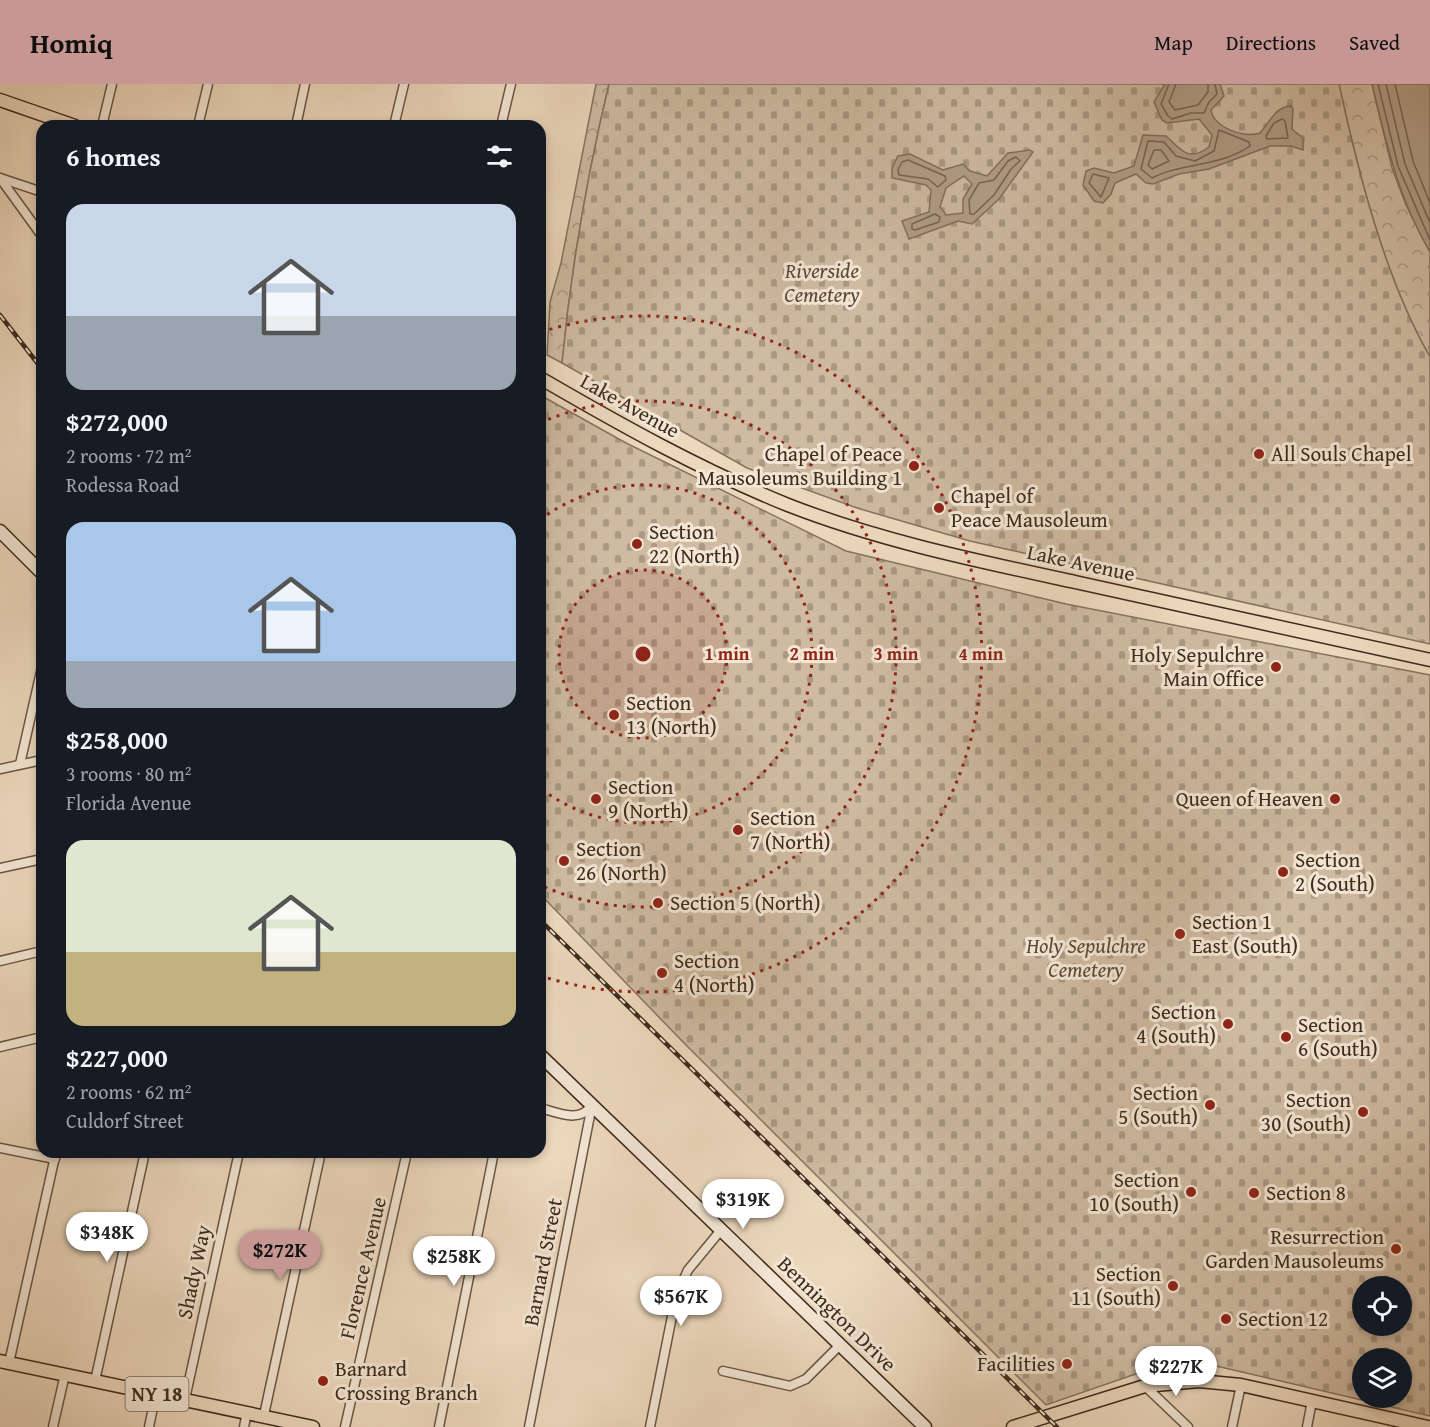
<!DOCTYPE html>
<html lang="en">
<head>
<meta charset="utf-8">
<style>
	:root { --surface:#171b24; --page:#242831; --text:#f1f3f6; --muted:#9ea1a6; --accent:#c59692 }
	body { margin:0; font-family:"Gentium Book Plus",serif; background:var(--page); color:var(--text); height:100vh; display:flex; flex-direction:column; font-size:22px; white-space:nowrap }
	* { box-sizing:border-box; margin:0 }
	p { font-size:20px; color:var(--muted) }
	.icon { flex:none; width:33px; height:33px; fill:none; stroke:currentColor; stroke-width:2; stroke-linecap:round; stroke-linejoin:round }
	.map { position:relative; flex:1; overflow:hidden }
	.sheet { position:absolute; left:36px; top:36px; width:510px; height:1038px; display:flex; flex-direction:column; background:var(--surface); border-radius:18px; box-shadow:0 3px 9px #0003 }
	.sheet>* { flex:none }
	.tools { position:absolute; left:1352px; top:1192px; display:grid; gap:12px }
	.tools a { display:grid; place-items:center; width:60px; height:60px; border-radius:50%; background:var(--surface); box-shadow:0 3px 9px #0003; font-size:30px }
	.price { position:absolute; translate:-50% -51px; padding:0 14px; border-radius:21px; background:#fff; color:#222; font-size:20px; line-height:39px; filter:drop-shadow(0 2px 3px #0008) }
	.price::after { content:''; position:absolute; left:50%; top:36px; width:18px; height:14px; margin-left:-9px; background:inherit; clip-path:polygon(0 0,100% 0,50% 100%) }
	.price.current { background:var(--accent); color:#111 }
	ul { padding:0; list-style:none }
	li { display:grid; align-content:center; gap:12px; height:318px; padding:0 30px }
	li span { display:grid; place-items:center; height:186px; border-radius:18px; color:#555 }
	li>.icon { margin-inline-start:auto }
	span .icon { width:108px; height:108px; fill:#fffc; stroke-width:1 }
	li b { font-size:26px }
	h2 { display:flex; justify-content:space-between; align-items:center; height:72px; padding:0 30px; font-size:26px }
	header { display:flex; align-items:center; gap:36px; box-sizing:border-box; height:84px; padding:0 30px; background:var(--accent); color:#111 }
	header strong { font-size:28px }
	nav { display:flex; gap:33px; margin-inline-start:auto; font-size:21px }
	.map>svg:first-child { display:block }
	.forest { fill:url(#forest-crowns); stroke:#86735f; stroke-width:1.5 }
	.cemetery { fill:url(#cemetery-stones); stroke:#86735f; stroke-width:1.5; fill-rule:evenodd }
	.water { fill:#b19d86; stroke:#836f5c; stroke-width:1.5; fill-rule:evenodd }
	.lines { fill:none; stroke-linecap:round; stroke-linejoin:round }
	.shore { stroke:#776451; stroke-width:1.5 }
	.street-casing { stroke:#695644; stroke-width:11 }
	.secondary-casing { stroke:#3d2b1c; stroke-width:15 }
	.primary-casing { stroke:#3d2b1c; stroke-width:15 }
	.street { stroke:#f3e6d4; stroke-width:8 }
	.secondary { stroke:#f3e6d4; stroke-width:12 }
	.primary { stroke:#edd8bd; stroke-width:12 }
	.rail-casing { stroke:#3d2b1c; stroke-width:4.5 }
	.rail { stroke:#f3e6d4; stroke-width:2; stroke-dasharray:7; stroke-linecap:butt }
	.ring { fill:none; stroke:#8f2418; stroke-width:3; stroke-dasharray:3 6 }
	.poi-dot { fill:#8f2418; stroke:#f3e6d4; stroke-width:2 }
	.labels { text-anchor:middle; stroke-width:6; stroke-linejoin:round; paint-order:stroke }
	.shield { fill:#f3e6d4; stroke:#746353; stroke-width:1.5 }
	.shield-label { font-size:20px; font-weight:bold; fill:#3d2b1c }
	.park-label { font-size:21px; font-style:italic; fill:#5a4837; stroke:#f3e6d4 }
	.street-label { font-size:21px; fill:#3d2b1c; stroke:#f3e6d4 }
	.poi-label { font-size:21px; fill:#3d2b1c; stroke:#f3e6d4; text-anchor:start }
	.centre { fill:#8f2418; stroke:#f3e6d4; stroke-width:3 }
	.ring-label { font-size:18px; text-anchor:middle; font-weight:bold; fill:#8f2418; stroke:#f3e6d4; stroke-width:6; stroke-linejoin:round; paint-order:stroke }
</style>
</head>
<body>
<header>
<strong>Homiq</strong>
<nav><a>Map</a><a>Directions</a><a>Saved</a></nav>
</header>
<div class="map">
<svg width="1430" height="1343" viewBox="0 0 1430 1343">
	<defs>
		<pattern id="forest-crowns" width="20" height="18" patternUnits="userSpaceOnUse" patternTransform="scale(1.5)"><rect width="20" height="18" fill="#cfbba2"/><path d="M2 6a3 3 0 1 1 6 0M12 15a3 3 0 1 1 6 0" fill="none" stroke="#a99883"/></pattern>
		<pattern id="cemetery-stones" width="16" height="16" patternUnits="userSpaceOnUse" patternTransform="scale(1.5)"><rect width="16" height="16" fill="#cfbba2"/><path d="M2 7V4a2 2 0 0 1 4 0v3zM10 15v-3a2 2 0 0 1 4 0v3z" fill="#a99883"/></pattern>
	</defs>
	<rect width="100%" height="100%" fill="#edd8bd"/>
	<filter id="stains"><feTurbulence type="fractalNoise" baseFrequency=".00333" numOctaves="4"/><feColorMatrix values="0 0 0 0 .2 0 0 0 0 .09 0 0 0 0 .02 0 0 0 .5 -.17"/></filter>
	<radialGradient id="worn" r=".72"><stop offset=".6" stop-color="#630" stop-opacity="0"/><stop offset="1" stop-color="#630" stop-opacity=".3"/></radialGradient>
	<!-- forest -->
	<g class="forest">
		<path d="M596,0H609C587,92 571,185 562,279L547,271L550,218L561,179Z"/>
		<path d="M1339,0H1372L1392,84L1406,121L1430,168V273C1385,195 1358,88 1339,0Z"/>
	</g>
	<!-- cemetery -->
	<g class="cemetery">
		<path d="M609,0H1339C1358,88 1385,195 1430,273V560L970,457L857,424L747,384L562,279C571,185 587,92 609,0Z"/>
		<path d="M540,311L626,359L846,467L1066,520L1430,591V1332L1182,1274L1046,1321L683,958L540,810ZM1362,1203H1401V1242H1362ZM1362,1275H1401V1314H1362Z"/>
	</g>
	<!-- water -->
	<g class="water">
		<path d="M1165,0H1220L1224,12L1211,26C1214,44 1244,54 1260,49C1269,39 1276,22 1291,22L1293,25L1292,45L1303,54V66L1291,62H1270L1209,85L1179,90L1153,100L1146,99L1136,90L1115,99L1111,110L1103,119L1094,117L1083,101L1086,87L1094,84L1114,89L1134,82L1143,51L1166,52C1181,65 1188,79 1209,63L1212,51L1199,35L1167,39L1162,36L1154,18Z"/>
		<path d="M1372,0H1430V168C1399,116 1386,59 1372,0Z"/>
		<path d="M1030,66L1033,68L999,115L972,140L958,137L909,155L902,137L929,128L931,106L926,101L892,94V84L898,72L910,70L943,86L963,80L970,87L987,92L1008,69ZM964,92L972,100L963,115V129L946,131L940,123L946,104Z"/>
	</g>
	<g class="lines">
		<!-- shore -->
		<g class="shore">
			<polyline points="1169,0 1161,20 1168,32 1172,35 1191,29 1204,29 1209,18 1217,10 1215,0"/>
			<polyline points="1176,0 1169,18 1175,26 1198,21 1208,8 1208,0"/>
			<polyline points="1378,0 1398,82 1430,156"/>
			<polyline points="1386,0 1405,80 1430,139"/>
			<polyline points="1395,0 1413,77 1430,119"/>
			<polygon points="1282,35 1285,37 1288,54 1267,55 1266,52 1274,39"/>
			<path d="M1219,46L1249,58L1250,62C1220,83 1183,78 1152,94L1141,85L1148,57L1164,58L1176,72L1195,77L1214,67Z"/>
			<polygon points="1154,66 1161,66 1169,77 1152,85 1148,81"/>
			<polygon points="1016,73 1020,77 1011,85 994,111 974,130 970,130 969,116 979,99 994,96 1008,77"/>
			<polygon points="908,76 945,92 946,96 938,103 928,95 899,91 898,86 902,78"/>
			<polygon points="1093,90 1109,94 1101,113 1089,99"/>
			<polygon points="935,130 940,133 939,138 915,146 912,145 912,140"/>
		</g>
		<!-- street casing -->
		<g class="street-casing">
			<g id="street">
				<polyline points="102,42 112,0"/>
				<polyline points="198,42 208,0"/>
				<polyline points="296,42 305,0"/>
				<polyline points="394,42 404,0"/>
				<polyline points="501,42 511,0"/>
				<polyline points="0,94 42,152"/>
				<polyline points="0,94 42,108"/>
				<polyline points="20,680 42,583"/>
				<polyline points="0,685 42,676"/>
				<polyline points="0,784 42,775"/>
				<polyline points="0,877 42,867"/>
				<polyline points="0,963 42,953"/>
				<path d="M540,1024C556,1028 579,1039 590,1023"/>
				<polyline points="0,1064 55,1075"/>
				<polyline points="9,1279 56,1068"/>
				<polyline points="723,1287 790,1302 806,1295 840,1261"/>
				<polyline points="95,1297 145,1068"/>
				<polyline points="1145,1302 1188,1343"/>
				<polyline points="185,1315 239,1068"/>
				<polyline points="264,1331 321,1068"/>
				<polyline points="53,1343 65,1290"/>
				<polyline points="149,1343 156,1309"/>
				<polyline points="244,1343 247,1328"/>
				<polyline points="345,1343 407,1068"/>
				<polyline points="439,1343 494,1068"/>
				<polyline points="529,1343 592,1021"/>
				<polyline points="650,1343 676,1212 688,1186 721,1146"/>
				<polyline points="1232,1343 1241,1301"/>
				<polyline points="1307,1343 1312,1317"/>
			</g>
		</g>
		<!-- secondary casing -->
		<g class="secondary-casing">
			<g id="secondary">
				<polyline points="0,447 42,489"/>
				<polyline points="540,971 925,1343"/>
			</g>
		</g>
		<!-- primary casing -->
		<g class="primary-casing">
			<g id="primary">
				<polyline points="0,16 75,42"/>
				<path d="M540,294C621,341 701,386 788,421C880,457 978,477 1075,498C1193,524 1312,550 1430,576"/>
				<polyline points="0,1277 313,1343"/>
				<polyline points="1013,1343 1145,1302 1199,1297 1241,1301 1428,1343"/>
			</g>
		</g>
		<!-- street -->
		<use href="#street" class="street"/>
		<!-- secondary -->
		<use href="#secondary" class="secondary"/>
		<!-- primary -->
		<use href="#primary" class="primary"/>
		<!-- rail casing -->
		<g class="rail-casing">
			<g id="rail">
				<polyline points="0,231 42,285"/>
				<polyline points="540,836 1057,1343"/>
			</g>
		</g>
		<!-- rail -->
		<use href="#rail" class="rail"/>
	</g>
	<!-- distance rings -->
	<circle cx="643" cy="570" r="84" fill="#8f2418" fill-opacity=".12"/>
	<g class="ring">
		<circle cx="643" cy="570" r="84"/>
		<path d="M540 436A169 169 0 1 1 540 704"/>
		<path d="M540 339A253 253 0 1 1 540 801"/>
		<path d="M541 248A338 338 0 1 1 541 892"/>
	</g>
	<!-- markers -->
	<g class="poi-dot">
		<circle cx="1259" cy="370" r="6"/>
		<circle cx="914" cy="382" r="6"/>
		<circle cx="939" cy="424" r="6"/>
		<circle cx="637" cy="460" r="6"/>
		<circle cx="1276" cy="583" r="6"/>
		<circle cx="614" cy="631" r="6"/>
		<circle cx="596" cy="715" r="6"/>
		<circle cx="1335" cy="715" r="6"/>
		<circle cx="738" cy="746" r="6"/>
		<circle cx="564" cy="777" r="6"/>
		<circle cx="1283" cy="788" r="6"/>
		<circle cx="658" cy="819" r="6"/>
		<circle cx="1180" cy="850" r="6"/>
		<circle cx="662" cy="889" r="6"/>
		<circle cx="1228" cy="940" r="6"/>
		<circle cx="1286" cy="953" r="6"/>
		<circle cx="1210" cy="1021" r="6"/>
		<circle cx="1363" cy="1028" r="6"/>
		<circle cx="1191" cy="1108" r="6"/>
		<circle cx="1254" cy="1109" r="6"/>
		<circle cx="1396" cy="1165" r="6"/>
		<circle cx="1173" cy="1202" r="6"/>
		<circle cx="1226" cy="1235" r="6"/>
		<circle cx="1067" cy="1280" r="6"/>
		<circle cx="323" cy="1297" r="6"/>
	</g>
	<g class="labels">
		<!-- shield labels -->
		<rect class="shield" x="125.5" y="1293" width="63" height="34" rx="4.5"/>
		<g class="shield-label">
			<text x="157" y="1317">NY 18</text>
		</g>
		<!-- park labels -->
		<g class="park-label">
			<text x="822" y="194">Riverside<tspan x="822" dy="24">Cemetery</tspan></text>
			<text x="1086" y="869">Holy Sepulchre<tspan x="1086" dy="24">Cemetery</tspan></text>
		</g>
		<!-- street labels -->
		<g class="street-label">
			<text transform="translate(630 322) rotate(29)" y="7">Lake Avenue</text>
			<text transform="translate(1081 479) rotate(12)" y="7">Lake Avenue</text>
			<text transform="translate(543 1178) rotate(-79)" y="7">Barnard Street</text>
			<text transform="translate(363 1184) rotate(-77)" y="7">Florence Avenue</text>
			<text transform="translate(194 1188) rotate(-78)" y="7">Shady Way</text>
			<text transform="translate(837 1230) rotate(44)" y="7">Bennington Drive</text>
		</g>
		<!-- poi labels -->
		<g class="poi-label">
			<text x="902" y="377" text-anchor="end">Chapel of Peace<tspan x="902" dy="24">Mausoleums Building 1</tspan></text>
			<text x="1271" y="377">All Souls Chapel</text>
			<text x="951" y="419">Chapel of<tspan x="951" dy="24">Peace Mausoleum</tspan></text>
			<text x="649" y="455">Section<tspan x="649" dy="24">22 (North)</tspan></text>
			<text x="1264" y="578" text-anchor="end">Holy Sepulchre<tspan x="1264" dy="24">Main Office</tspan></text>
			<text x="626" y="626">Section<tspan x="626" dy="24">13 (North)</tspan></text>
			<text x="608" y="710">Section<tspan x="608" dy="24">9 (North)</tspan></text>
			<text x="1323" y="722" text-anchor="end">Queen of Heaven</text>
			<text x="750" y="741">Section<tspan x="750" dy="24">7 (North)</tspan></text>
			<text x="576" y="772">Section<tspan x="576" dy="24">26 (North)</tspan></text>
			<text x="1295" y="783">Section<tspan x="1295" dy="24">2 (South)</tspan></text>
			<text x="670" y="826">Section 5 (North)</text>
			<text x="1192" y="845">Section 1<tspan x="1192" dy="24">East (South)</tspan></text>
			<text x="674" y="884">Section<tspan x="674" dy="24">4 (North)</tspan></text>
			<text x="1216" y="935" text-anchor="end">Section<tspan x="1216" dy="24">4 (South)</tspan></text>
			<text x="1298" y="948">Section<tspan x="1298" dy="24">6 (South)</tspan></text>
			<text x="1198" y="1016" text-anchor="end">Section<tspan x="1198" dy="24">5 (South)</tspan></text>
			<text x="1351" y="1023" text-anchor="end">Section<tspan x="1351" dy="24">30 (South)</tspan></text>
			<text x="1179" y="1103" text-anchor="end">Section<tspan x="1179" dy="24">10 (South)</tspan></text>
			<text x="1266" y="1116">Section 8</text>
			<text x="1384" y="1160" text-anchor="end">Resurrection<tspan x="1384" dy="24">Garden Mausoleums</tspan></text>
			<text x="1161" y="1197" text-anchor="end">Section<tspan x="1161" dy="24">11 (South)</tspan></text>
			<text x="1238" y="1242">Section 12</text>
			<text x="1055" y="1287" text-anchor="end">Facilities</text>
			<text x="335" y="1292">Barnard<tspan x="335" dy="24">Crossing Branch</tspan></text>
		</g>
	</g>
	<circle cx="643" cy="570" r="9" class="centre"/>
	<g class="ring-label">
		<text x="727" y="576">1 min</text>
		<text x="812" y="576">2 min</text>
		<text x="896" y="576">3 min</text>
		<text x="981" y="576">4 min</text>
	</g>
	<rect width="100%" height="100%" filter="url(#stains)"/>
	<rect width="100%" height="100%" fill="url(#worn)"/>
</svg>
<div class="tools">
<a><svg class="icon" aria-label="locate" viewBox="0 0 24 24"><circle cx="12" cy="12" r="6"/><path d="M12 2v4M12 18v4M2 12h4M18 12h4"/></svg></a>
<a><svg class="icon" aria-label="layers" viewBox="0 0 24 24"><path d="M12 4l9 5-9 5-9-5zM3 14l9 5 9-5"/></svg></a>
</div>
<b class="price" style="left:743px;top:1146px">$319K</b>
<b class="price" style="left:107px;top:1179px">$348K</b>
<b class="price current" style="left:280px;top:1197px">$272K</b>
<b class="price" style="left:454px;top:1203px">$258K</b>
<b class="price" style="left:681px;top:1243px">$567K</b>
<b class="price" style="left:1176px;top:1313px">$227K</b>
<section class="sheet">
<h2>6 homes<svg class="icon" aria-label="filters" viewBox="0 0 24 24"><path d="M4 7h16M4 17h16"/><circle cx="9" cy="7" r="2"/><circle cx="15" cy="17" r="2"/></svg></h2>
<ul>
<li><span style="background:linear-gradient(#c9d6e8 60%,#9aa5b1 0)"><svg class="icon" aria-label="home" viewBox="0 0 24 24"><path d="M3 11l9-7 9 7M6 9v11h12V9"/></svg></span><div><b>$272,000</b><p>2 rooms · 72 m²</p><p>Rodessa Road</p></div></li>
<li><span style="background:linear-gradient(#a9c7e8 75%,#9aa5b1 0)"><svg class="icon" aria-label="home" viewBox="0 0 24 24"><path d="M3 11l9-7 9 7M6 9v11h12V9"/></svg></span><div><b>$258,000</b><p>3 rooms · 80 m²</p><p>Florida Avenue</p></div></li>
<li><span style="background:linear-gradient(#dfe7d0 60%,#c2b280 0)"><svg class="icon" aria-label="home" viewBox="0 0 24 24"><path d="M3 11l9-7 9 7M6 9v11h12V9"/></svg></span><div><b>$227,000</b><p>2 rooms · 62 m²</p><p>Culdorf Street</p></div></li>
</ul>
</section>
</div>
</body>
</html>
